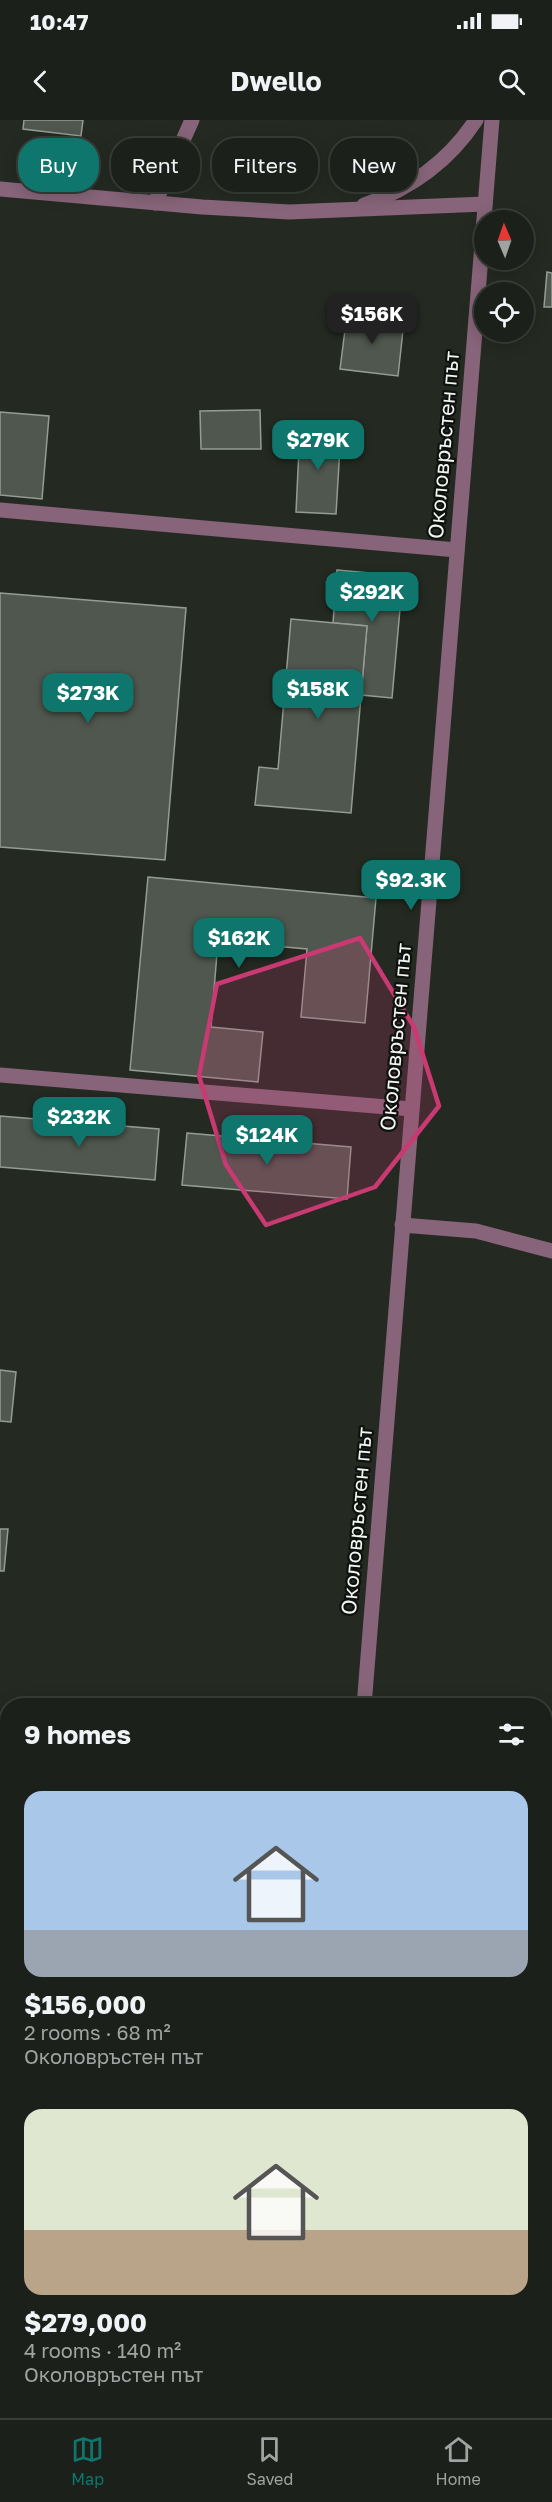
<!DOCTYPE html>
<html lang="en">
<head>
<meta charset="utf-8">
<style>
	:root { --surface:#1b201a; --page:#282d27; --text:#f1f3f6; --muted:#a0a3a2; --line:#393e39; --accent:#0f766e }
	body { margin:0; font-family:"Golos Text",sans-serif; background:var(--page); color:var(--text); height:100vh; display:flex; flex-direction:column; font-size:22px; white-space:nowrap }
	* { box-sizing:border-box; margin:0 }
	p { font-size:20px; color:var(--muted) }
	.icon { flex:none; width:33px; height:33px; fill:none; stroke:currentColor; stroke-width:2; stroke-linecap:round; stroke-linejoin:round }
	.map { position:relative; flex:1; overflow:hidden }
	.drawer { position:absolute; left:0px; top:1578px; width:552px; height:720px; display:flex; flex-direction:column; background:var(--surface); border-radius:24px 24px 0 0; box-shadow:0 3px 15px #0003,0 0 0 2px var(--line) }
	.drawer>* { flex:none }
	.banner { position:absolute; left:18px; top:18px; width:516px; height:54px; display:flex; gap:12px }
	.needle { width:39px; rotate:358deg }
	.buttons { position:absolute; left:474px; top:90px; display:grid; gap:12px }
	.buttons a { display:grid; place-items:center; width:60px; height:60px; border-radius:50%; background:var(--surface); box-shadow:0 3px 15px #0003,0 0 0 2px var(--line); font-size:30px }
	.price { position:absolute; translate:-50% -51px; padding:0 14px; border-radius:12px; background:var(--accent); color:#fff; font-size:20px; line-height:39px; filter:drop-shadow(0 2px 3px #0008) }
	.price::after { content:''; position:absolute; left:50%; top:36px; width:18px; height:14px; margin-left:-9px; background:inherit; clip-path:polygon(0 0,100% 0,50% 100%) }
	.price.active { background:#222; color:#fff }
	ul { padding:0; list-style:none }
	li { display:grid; align-content:center; gap:12px; height:318px; padding:0 24px }
	li span { display:grid; place-items:center; height:186px; border-radius:18px; color:#555 }
	li>.icon { margin-inline-start:auto }
	span .icon { width:108px; height:108px; fill:#fffc; stroke-width:1 }
	li b { font-size:26px }
	h2 { display:flex; justify-content:space-between; align-items:center; height:72px; padding:0 24px; font-size:26px }
	.chip { padding:0 21px; border-radius:24px; background:var(--surface); box-shadow:0 3px 15px #0003,0 0 0 2px var(--line); font-size:21px; line-height:54px }
	.chip.active { background:var(--accent); color:#fff }
	.status { display:flex; justify-content:space-between; align-items:center; height:42px; padding:0 30px; background:var(--surface); direction:ltr }
	.status svg { height:16px; fill:currentColor }
	header { display:flex; justify-content:space-between; align-items:center; height:78px; padding:0 24px; background:var(--surface); font-size:27px; font-weight:700 }
	.menu { display:flex; justify-content:space-around; align-items:center; height:84px; border-top:2px solid var(--line); background:var(--surface); font-size:16px; color:var(--muted) }
	.menu a { display:grid; justify-items:center; gap:3px }
	.menu .active { color:var(--accent) }
	.map>svg:first-child { display:block }
	.building { fill:#50574e; stroke:#949c93; stroke-width:1.5 }
	.lines { fill:none; stroke-linecap:round; stroke-linejoin:round }
	.service { stroke:#876479; stroke-width:15 }
	.tertiary { stroke:#876479; stroke-width:15 }
	.marked { fill:#c93972; fill-opacity:0.2; stroke:#c93972; stroke-width:4.5; stroke-linejoin:round }
	.labels { text-anchor:middle; stroke-width:4.5; stroke-linejoin:round; paint-order:stroke }
	.street-label { font-size:21px; fill:#f2f6f1; stroke:#0f110e }
</style>
</head>
<body>
<div class="status"><b>10:47</b><svg viewBox="0 0 49 12"><path d="M0 12V9h3v3zM5 12V6h3v6zM10 12V3h3v9zM15 12V0h3v12zM26 1h20v11H26zM47 4h2v5h-2z"/></svg></div>
<header><svg class="icon" aria-label="back" viewBox="0 0 24 24"><path d="M15 5l-7 7 7 7"/></svg>Dwello<svg class="icon" aria-label="search" viewBox="0 0 24 24"><circle cx="10" cy="10" r="6"/><path d="M15 15l6 6"/></svg></header>
<div class="map">
<svg width="552" height="2298" viewBox="0 0 552 2298">
	<rect width="100%" height="100%" fill="#242a22"/>
	<!-- building -->
	<g class="building">
		<polygon points="24,0 83,0 81,16 23,9"/>
		<polygon points="547,152 552,153 552,187 544,187"/>
		<polygon points="347,194 404,201 398,256 340,249"/>
		<polygon points="260,290 261,329 201,329 200,291"/>
		<polygon points="0,292 49,296 42,379 0,375"/>
		<polygon points="300,308 341,310 336,394 296,392"/>
		<polygon points="337,450 403,456 392,578 361,575 367,506 333,503"/>
		<polygon points="0,473 186,488 165,740 0,727"/>
		<polygon points="291,499 367,506 351,693 255,685 259,647 278,649"/>
		<polygon points="148,757 376,778 365,903 301,897 307,829 218,821 211,907 263,912 258,962 130,950"/>
		<polygon points="0,996 159,1009 155,1060 0,1047"/>
		<polygon points="187,1013 351,1027 347,1079 182,1065"/>
		<polygon points="0,1250 16,1252 11,1302 0,1301"/>
		<polygon points="0,1409 8,1409 4,1451 0,1451"/>
		<polygon points="544,1678 552,1679 552,1784 544,1784"/>
		<rect x="0" y="1771" width="8" height="204"/>
		<polygon points="0,2037 4,2037 0,2120"/>
	</g>
	<g class="lines">
		<!-- service -->
		<g class="service">
			<polyline points="155,83 192,0"/>
			<polyline points="0,390 457,430"/>
			<polyline points="0,955 411,989"/>
			<polyline points="402,1105 476,1111 552,1131"/>
			<polyline points="544,1865 552,1868"/>
			<polyline points="544,2213 552,2210"/>
			<polyline points="0,2217 8,2217"/>
		</g>
		<!-- tertiary -->
		<g class="tertiary">
			<polyline points="0,69 202,87 289,92 485,84"/>
			<path d="M364,85C410,69 449,41 476,0"/>
			<polyline points="364,1586 492,0"/>
			<polyline points="309,2298 309,2290"/>
		</g>
	</g>
	<!-- marked area -->
	<path class="marked" d="M360,818L414,907L439,986L375,1067L266,1105L226,1045L199,956L217,864Z"/>
	<g class="labels">
		<!-- street labels -->
		<g class="street-label">
			<text transform="translate(444 325) rotate(-85)" y="7">Околовръстен път</text>
			<text transform="translate(396 917) rotate(-85)" y="7">Околовръстен път</text>
			<text transform="translate(357 1401) rotate(-85)" y="7">Околовръстен път</text>
		</g>
	</g>
</svg>
<div class="buttons">
<a><svg class="needle" viewBox="-14 -14 28 28"><path d="M0-13l5 13h-10z" fill="#e53935"/><path d="M0 13l5-13h-10z" fill="#a0a3a2"/></svg></a>
<a><svg class="icon" aria-label="locate" viewBox="0 0 24 24"><circle cx="12" cy="12" r="6"/><path d="M12 2v4M12 18v4M2 12h4M18 12h4"/></svg></a>
</div>
<b class="price active" style="left:372px;top:225px">$156K</b>
<b class="price" style="left:318px;top:351px">$279K</b>
<b class="price" style="left:372px;top:503px">$292K</b>
<b class="price" style="left:318px;top:600px">$158K</b>
<b class="price" style="left:88px;top:604px">$273K</b>
<b class="price" style="left:411px;top:791px">$92.3K</b>
<b class="price" style="left:239px;top:849px">$162K</b>
<b class="price" style="left:79px;top:1028px">$232K</b>
<b class="price" style="left:267px;top:1046px">$124K</b>
<div class="banner">
<a class="chip active">Buy</a>
<a class="chip">Rent</a>
<a class="chip">Filters</a>
<a class="chip">New</a>
</div>
<section class="drawer">
<h2>9 homes<svg class="icon" aria-label="filters" viewBox="0 0 24 24"><path d="M4 7h16M4 17h16"/><circle cx="9" cy="7" r="2"/><circle cx="15" cy="17" r="2"/></svg></h2>
<ul>
<li><span style="background:linear-gradient(#a9c7e8 75%,#9aa5b1 0)"><svg class="icon" aria-label="home" viewBox="0 0 24 24"><path d="M3 11l9-7 9 7M6 9v11h12V9"/></svg></span><div><b>$156,000</b><p>2 rooms · 68 m²</p><p>Околовръстен път</p></div></li>
<li><span style="background:linear-gradient(#dfe7d0 65%,#b9a48a 0)"><svg class="icon" aria-label="home" viewBox="0 0 24 24"><path d="M3 11l9-7 9 7M6 9v11h12V9"/></svg></span><div><b>$279,000</b><p>4 rooms · 140 m²</p><p>Околовръстен път</p></div></li>
</ul>
</section>
</div>
<nav class="menu">
<a class="active"><svg class="icon" aria-label="map" viewBox="0 0 24 24"><path d="M3 6l6-2 6 2 6-2v14l-6 2-6-2-6 2zM9 4v14M15 6v14"/></svg>Map</a>
<a><svg class="icon" aria-label="saved" viewBox="0 0 24 24"><path d="M7 4h10v16l-5-4-5 4z"/></svg>Saved</a>
<a><svg class="icon" aria-label="home" viewBox="0 0 24 24"><path d="M3 11l9-7 9 7M6 9v11h12V9"/></svg>Home</a>
</nav>
</body>
</html>
